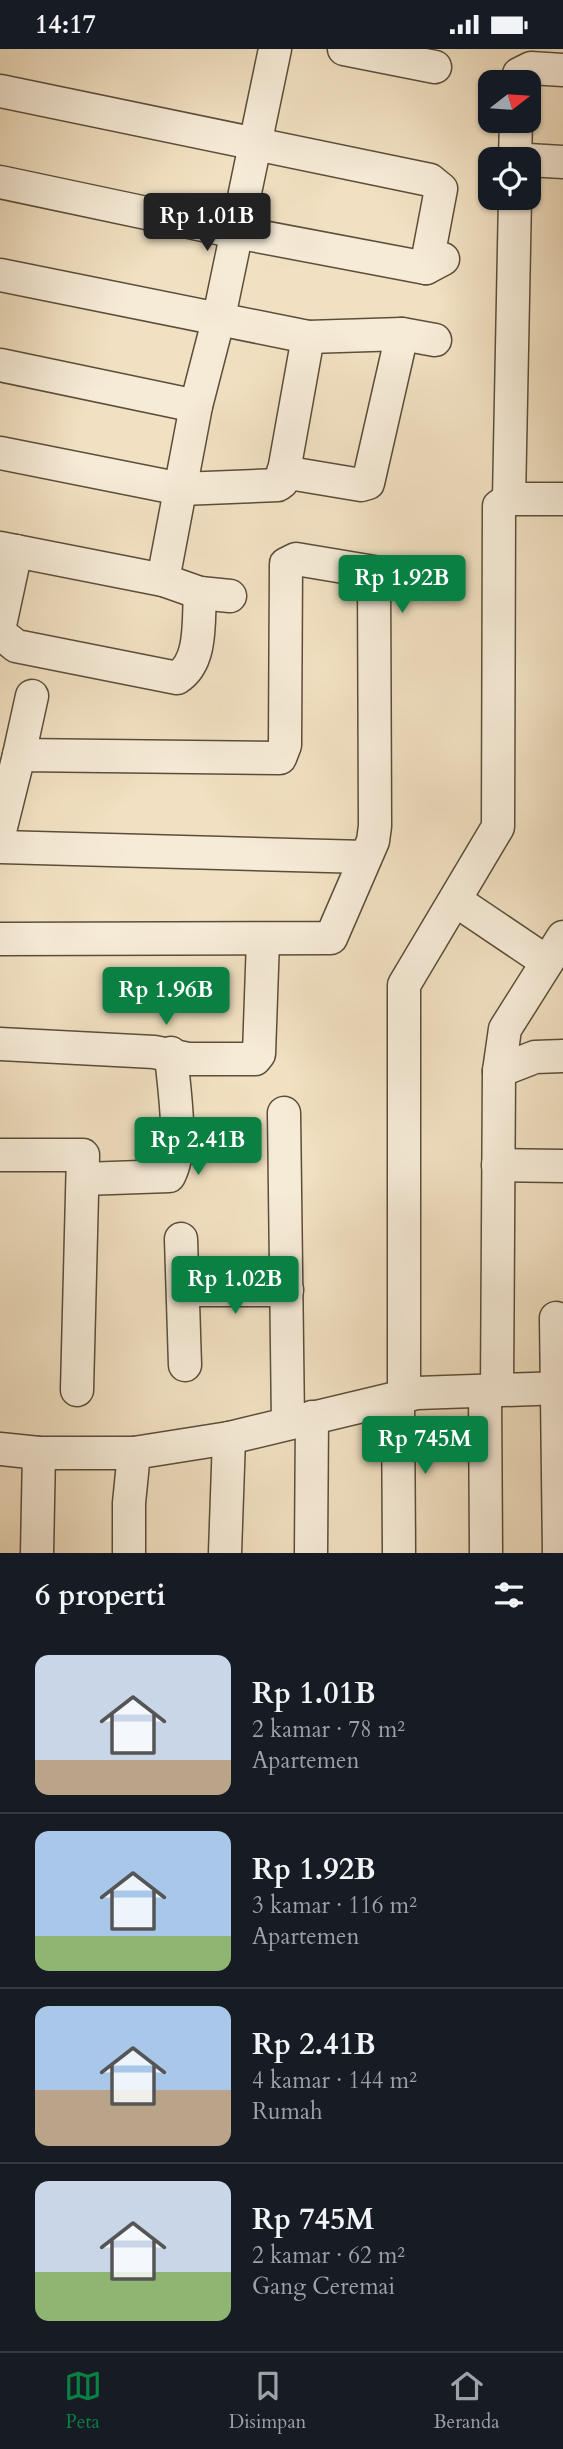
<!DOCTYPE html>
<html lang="id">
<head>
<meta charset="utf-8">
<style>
	:root { --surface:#171b24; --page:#20242c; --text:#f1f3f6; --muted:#9ea1a6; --line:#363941; --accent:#0b8043 }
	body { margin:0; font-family:Cardo,serif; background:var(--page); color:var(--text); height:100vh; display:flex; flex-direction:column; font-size:26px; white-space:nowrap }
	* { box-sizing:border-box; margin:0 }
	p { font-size:23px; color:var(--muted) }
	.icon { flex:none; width:38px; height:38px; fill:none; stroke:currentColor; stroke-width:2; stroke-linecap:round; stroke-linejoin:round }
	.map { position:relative; height:1504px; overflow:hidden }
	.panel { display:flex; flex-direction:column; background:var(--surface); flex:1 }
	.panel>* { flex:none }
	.needle { width:46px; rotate:73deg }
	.buttons { position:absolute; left:478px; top:21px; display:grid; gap:14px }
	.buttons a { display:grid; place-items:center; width:63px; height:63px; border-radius:14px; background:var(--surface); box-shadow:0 2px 5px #0004; font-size:35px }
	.price { position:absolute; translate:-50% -60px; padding:0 16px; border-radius:7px; background:var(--accent); color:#fff; font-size:23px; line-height:46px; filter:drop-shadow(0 2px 4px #0008) }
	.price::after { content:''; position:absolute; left:50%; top:42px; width:21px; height:16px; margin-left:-10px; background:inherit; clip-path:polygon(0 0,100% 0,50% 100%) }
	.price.current { background:#222; color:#fff }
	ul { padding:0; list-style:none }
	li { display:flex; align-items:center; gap:21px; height:175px; padding:0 35px }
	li+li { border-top:2px solid var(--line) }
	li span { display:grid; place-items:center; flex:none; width:196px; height:140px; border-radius:14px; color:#555 }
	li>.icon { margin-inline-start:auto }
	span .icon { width:84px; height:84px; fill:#fffc; stroke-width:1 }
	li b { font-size:30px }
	h2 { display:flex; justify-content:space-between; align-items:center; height:84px; padding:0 35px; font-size:30px }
	.status { display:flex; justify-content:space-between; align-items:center; height:49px; padding:0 35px; background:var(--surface); direction:ltr }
	.status svg { height:19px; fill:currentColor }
	.menu { display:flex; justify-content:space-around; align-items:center; height:98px; border-top:2px solid var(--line); background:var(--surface); font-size:19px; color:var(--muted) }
	.menu a { display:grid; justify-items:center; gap:4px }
	.menu .current { color:var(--accent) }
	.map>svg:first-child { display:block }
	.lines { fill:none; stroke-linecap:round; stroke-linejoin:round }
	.minor-casing { stroke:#5b4e3a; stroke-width:35 }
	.minor { stroke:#f6ebd7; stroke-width:32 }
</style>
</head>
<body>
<div class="status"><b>14:17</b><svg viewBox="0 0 49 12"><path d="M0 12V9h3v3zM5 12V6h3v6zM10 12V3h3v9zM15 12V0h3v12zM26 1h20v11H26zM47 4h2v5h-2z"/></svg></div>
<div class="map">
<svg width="563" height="1504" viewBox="0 0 563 1504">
	<rect width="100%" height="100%" fill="#f1e0c1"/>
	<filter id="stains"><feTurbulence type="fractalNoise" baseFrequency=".00286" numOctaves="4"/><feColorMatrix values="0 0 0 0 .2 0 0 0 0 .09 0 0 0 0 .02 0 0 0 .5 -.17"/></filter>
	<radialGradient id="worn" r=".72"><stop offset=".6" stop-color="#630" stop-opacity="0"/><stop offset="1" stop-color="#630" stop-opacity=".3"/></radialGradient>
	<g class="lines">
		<!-- minor casing -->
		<g class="minor-casing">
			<g id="minor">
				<polyline points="344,0 435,18"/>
				<polyline points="517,33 519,25 531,19 563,21"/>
				<polyline points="0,42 430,131 441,140 426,219"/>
				<polyline points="515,110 516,72"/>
				<polyline points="528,111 563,113"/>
				<polyline points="0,133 236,183 426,219 443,210"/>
				<polyline points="0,226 308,288 402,285 435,291"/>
				<polyline points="0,316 196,357"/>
				<polyline points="0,404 181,440 278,436 282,433 308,288"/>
				<polyline points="283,423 361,436 368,434 402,285"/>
				<polyline points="509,450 515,149"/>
				<polyline points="0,499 163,531 200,544 230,547"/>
				<polyline points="163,531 196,357 219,268 275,0"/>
				<polyline points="0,576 16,502"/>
				<path d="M0,584L16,597L177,629C203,613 198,571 200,544"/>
				<polyline points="19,706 32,647"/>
				<polyline points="0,782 19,706 280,709 285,696 286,515 296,510 374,523 375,777 373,792 331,889 0,890"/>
				<polyline points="0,798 365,808"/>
				<polyline points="455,851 547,913"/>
				<polyline points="563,888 505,980 499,1022 535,1008 563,1007"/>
				<polyline points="0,995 154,1003 188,1010 255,1010 259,1005 263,891"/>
				<polyline points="284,1064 288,1374"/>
				<polyline points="0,1106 83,1106 77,1341"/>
				<polyline points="498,1116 563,1117"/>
				<path d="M83,1130L169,1127C185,1098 173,1037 171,1004"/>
				<polyline points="181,1190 185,1316"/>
				<polyline points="184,1241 287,1241"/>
				<polyline points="556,1269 559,1504"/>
				<polyline points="497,1341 499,1022"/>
				<polyline points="485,1342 486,1504"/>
				<polyline points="404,1349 404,936 498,778 499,457 509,450 563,450"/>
				<polyline points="398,1351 399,1504"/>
				<polyline points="0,1400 39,1404 134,1404"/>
				<polyline points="37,1504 39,1404"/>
				<polyline points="129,1504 129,1454 134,1404 229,1389 417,1344 563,1339"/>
				<polyline points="225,1504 229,1389"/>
				<polyline points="311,1504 312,1368"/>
			</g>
		</g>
		<!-- minor -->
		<use href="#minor" class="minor"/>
	</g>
	<rect width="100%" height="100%" filter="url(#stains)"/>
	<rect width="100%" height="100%" fill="url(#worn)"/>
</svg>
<div class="buttons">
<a><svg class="needle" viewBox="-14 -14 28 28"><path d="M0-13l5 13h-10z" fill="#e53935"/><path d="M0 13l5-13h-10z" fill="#9ea1a6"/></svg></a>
<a><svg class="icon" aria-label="locate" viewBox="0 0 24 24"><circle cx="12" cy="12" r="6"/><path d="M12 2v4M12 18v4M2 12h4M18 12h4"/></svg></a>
</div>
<b class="price current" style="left:207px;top:204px">Rp 1.01B</b>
<b class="price" style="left:402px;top:566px">Rp 1.92B</b>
<b class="price" style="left:166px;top:978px">Rp 1.96B</b>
<b class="price" style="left:198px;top:1128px">Rp 2.41B</b>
<b class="price" style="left:235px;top:1267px">Rp 1.02B</b>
<b class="price" style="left:425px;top:1427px">Rp 745M</b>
</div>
<section class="panel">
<h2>6 properti<svg class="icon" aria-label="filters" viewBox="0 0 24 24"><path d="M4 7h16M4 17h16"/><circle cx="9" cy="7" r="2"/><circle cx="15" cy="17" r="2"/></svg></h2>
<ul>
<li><span style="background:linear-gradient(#c9d6e8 75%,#b9a48a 0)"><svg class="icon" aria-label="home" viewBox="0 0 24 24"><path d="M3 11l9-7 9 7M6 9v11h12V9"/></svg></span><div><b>Rp 1.01B</b><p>2 kamar · 78 m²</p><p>Apartemen</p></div></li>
<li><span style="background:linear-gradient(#a9c7e8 75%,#8fb573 0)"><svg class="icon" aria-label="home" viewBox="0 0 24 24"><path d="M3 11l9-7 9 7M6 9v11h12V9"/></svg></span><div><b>Rp 1.92B</b><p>3 kamar · 116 m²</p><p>Apartemen</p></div></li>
<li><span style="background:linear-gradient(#a9c7e8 60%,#b9a48a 0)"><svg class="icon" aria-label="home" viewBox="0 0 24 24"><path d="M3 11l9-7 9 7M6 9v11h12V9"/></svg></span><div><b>Rp 2.41B</b><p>4 kamar · 144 m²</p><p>Rumah</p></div></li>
<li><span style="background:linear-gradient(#c9d6e8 65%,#8fb573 0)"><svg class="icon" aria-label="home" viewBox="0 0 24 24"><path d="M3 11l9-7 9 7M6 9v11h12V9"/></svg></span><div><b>Rp 745M</b><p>2 kamar · 62 m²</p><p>Gang Ceremai</p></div></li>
</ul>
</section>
<nav class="menu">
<a class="current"><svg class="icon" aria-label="map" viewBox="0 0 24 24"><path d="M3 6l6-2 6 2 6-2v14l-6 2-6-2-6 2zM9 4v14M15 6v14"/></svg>Peta</a>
<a><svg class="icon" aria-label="saved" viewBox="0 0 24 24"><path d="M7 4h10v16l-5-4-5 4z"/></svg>Disimpan</a>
<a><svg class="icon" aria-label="home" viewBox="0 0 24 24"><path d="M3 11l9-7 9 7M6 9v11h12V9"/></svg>Beranda</a>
</nav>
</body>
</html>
